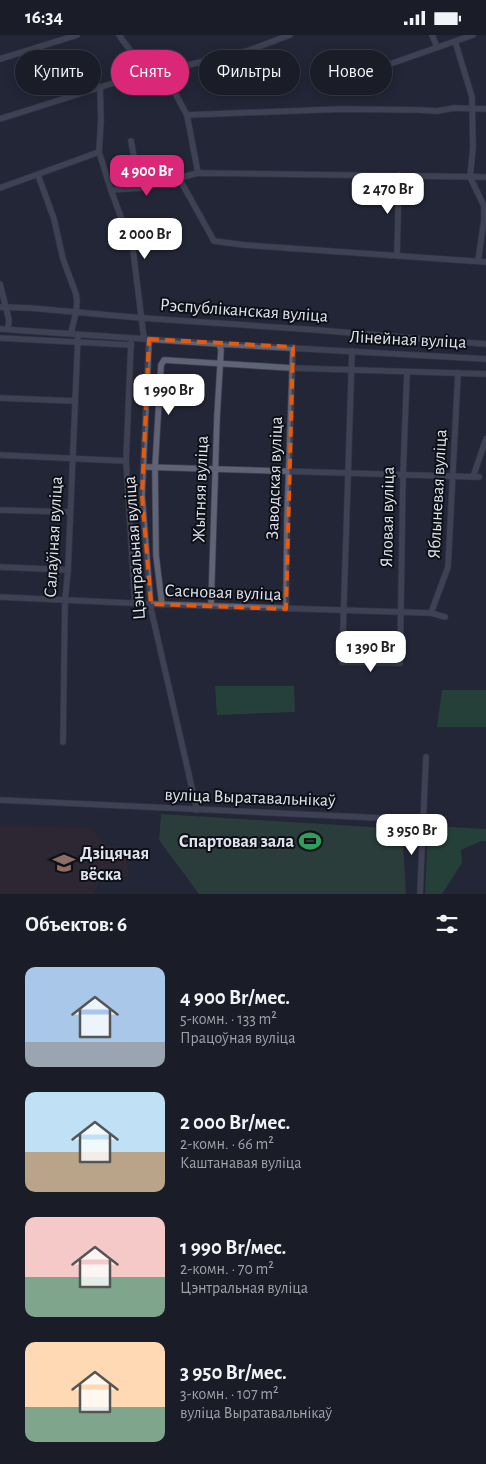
<!DOCTYPE html>
<html lang="ru">
<head>
<meta charset="utf-8">
<style>
	:root { --surface:#1a1c28; --page:#232530; --text:#f1f3f6; --muted:#9fa1a8; --line:#383a45; --accent:#db2777 }
	body { margin:0; font-family:"Alegreya Sans",sans-serif; background:var(--page); color:var(--text); height:100vh; display:flex; flex-direction:column; font-size:19px; white-space:nowrap }
	* { box-sizing:border-box; margin:0 }
	p { font-size:16px; color:var(--muted) }
	.icon { flex:none; width:28px; height:28px; fill:none; stroke:currentColor; stroke-width:2; stroke-linecap:round; stroke-linejoin:round }
	.map { position:relative; height:859px; overflow:hidden }
	.side { display:flex; flex-direction:column; background:var(--surface); flex:1 }
	.side>* { flex:none }
	.guide { position:absolute; left:15px; top:15px; width:456px; height:45px; display:flex; gap:10px }
	.price { position:absolute; translate:-50% -42px; padding:0 11px; border-radius:10px; background:#fff; color:#222; font-size:16px; line-height:32px; filter:drop-shadow(0 1px 2px #0008) }
	.price::after { content:''; position:absolute; left:50%; top:30px; width:15px; height:11px; margin-left:-8px; background:inherit; clip-path:polygon(0 0,100% 0,50% 100%) }
	.price.active { background:var(--accent); color:#fff }
	ul { padding:0; list-style:none }
	li { display:flex; align-items:center; gap:15px; height:125px; padding:0 25px }
	li span { display:grid; place-items:center; flex:none; width:140px; height:100px; border-radius:10px; color:#555 }
	li>.icon { margin-inline-start:auto }
	span .icon { width:60px; height:60px; fill:#fffc; stroke-width:1 }
	li b { font-size:21px }
	h2 { display:flex; justify-content:space-between; align-items:center; height:60px; padding:0 25px; font-size:21px }
	.pill { padding:0 18px; border-radius:22px; background:var(--surface); box-shadow:0 2px 12px #0003,0 0 0 1px var(--line); font-size:18px; line-height:45px }
	.pill.active { background:var(--accent); color:#fff }
	.status { display:flex; justify-content:space-between; align-items:center; height:35px; padding:0 25px; background:var(--surface); direction:ltr }
	.status svg { height:14px; fill:currentColor }
	.map>svg:first-child { display:block }
	.built { fill:#2d3145 }
	.education { fill:#3b2930 }
	.green { fill:#33593e }
	.forest { fill:#285f3a }
	.lines { fill:none; stroke-linecap:round; stroke-linejoin:round }
	.minor-casing { stroke:#40424f; stroke-width:7 }
	.minor { stroke:#5f6375; stroke-width:5.5 }
	.marked { fill:none; stroke:#e8590c; stroke-width:4; stroke-dasharray:10 6; stroke-linejoin:round }
	.labels { text-anchor:middle; stroke-width:4; stroke-linejoin:round; paint-order:stroke }
	.street-label { font-size:18px; fill:#e0e2ed; stroke:#0e1017 }
	.poi-label { font-size:18px; font-weight:bold; fill:#e0e2ed; stroke:#0e1017; text-anchor:end }
</style>
</head>
<body>
<div class="status"><b>16:34</b><svg viewBox="0 0 49 12"><path d="M0 12V9h3v3zM5 12V6h3v6zM10 12V3h3v9zM15 12V0h3v12zM26 1h20v11H26zM47 4h2v5h-2z"/></svg></div>
<div class="map">
<svg width="486" height="859" viewBox="0 0 486 859">
	<rect width="100%" height="100%" fill="#232636"/>
	<!-- built -->
	<polygon class="built" points="165,13 167,31 155,33 146,28 137,15"/>
	<!-- education -->
	<polygon class="education" points="0,791 91,793 107,811 126,813 129,842 103,842 94,855 94,859 0,859"/>
	<!-- green -->
	<polygon class="green" points="161,779 402,794 406,859 199,859 159,805"/>
	<!-- forest -->
	<g class="forest">
		<polygon points="215,651 294,651 295,677 217,680"/>
		<polygon points="442,655 486,655 486,692 437,692"/>
		<polygon points="433,791 486,794 486,806 481,806 461,815 462,828 442,859 425,859 428,795"/>
	</g>
	<g class="lines">
		<!-- minor casing -->
		<g class="minor-casing">
			<g id="minor">
				<path d="M119,0C125,10 144,29 139,40"/>
				<polyline points="432,0 437,12"/>
				<polyline points="455,6 472,62 473,113 470,142 484,171 484,185 478,226"/>
				<polyline points="0,24 77,0"/>
				<polyline points="139,27 152,37 163,36 187,80 198,138"/>
				<polyline points="347,44 473,0"/>
				<polyline points="100,52 101,85 99,117 111,155 133,215 144,304"/>
				<polyline points="187,80 342,74 419,75 437,76 454,73 486,74"/>
				<polyline points="0,84 139,40 163,36 247,16 290,0"/>
				<polyline points="131,106 140,153"/>
				<polyline points="38,140 54,184 63,224 76,259 77,266 76,277 71,298"/>
				<polyline points="179,143 214,206 244,210 486,227"/>
				<polyline points="0,153 99,117"/>
				<polyline points="111,155 140,153 198,138 486,142"/>
				<polyline points="397,220 399,140"/>
				<polyline points="0,249 9,285 8,294"/>
				<polyline points="0,272 30,273 142,283 317,295 486,309"/>
				<polyline points="0,294 219,309 486,324"/>
				<polyline points="0,303 131,310"/>
				<polyline points="149,304 142,460 151,574 197,775"/>
				<polyline points="131,308 126,426 135,568"/>
				<polyline points="352,316 342,627 400,628 403,440 407,337"/>
				<polyline points="0,363 75,366"/>
				<polyline points="0,420 126,426"/>
				<polyline points="144,432 479,442"/>
				<polyline points="473,442 486,404"/>
				<polyline points="0,475 70,477"/>
				<polyline points="0,532 68,535"/>
				<polyline points="0,562 151,569 431,578 445,582"/>
				<polyline points="162,570 156,520 155,433 161,330 164,325 292,333 486,339"/>
				<polyline points="211,571 217,382 221,315 219,309"/>
				<polyline points="286,574 287,484 293,312"/>
				<polyline points="431,578 448,532 458,338"/>
				<polyline points="63,707 65,565 68,535 78,300"/>
				<polyline points="0,765 424,785"/>
				<polyline points="420,859 426,722"/>
			</g>
		</g>
		<!-- minor -->
		<use href="#minor" class="minor"/>
	</g>
	<!-- marked area -->
	<path d="M0 0H486V859H0ZM149,304L293,312L286,574L151,569L142,460Z" fill="#232636" fill-opacity=".55" fill-rule="evenodd"/>
	<path class="marked" d="M149,304L293,312L286,574L151,569L142,460Z"/>
	<!-- icons -->
	<defs>
		<g id="stadium-bare" transform="scale(1.725)"><path d="M0-5a6.5 5 0 1 0 0 10a6.5 5 0 1 0 0-10ZM-3.5-1.8h7v3.6h-7Z" fill="#2e9e5b" stroke="#0e1017" stroke-width="2.5" paint-order="stroke"/></g>
		<g id="school-bare" transform="scale(1.725)"><path d="M0-5L7-2L0 1L-7-2ZM-4 1L0 2.5L4 1V4Q0 6-4 4Z" fill="#8d6e63" stroke="#0e1017" stroke-width="2.5" paint-order="stroke"/></g>
	</defs>
	<g fill-rule="evenodd">
		<use href="#stadium-bare" x="310" y="806"/>
		<use href="#school-bare" x="64" y="828"/>
	</g>
	<g class="labels">
		<!-- street labels -->
		<g class="street-label">
			<text transform="translate(244 275) rotate(4)" y="6">Рэспубліканская вуліца</text>
			<text transform="translate(408 304) rotate(3)" y="6">Лінейная вуліца</text>
			<text transform="translate(274 443) rotate(-88)" y="6">Заводская вуліца</text>
			<text transform="translate(200 454) rotate(-88)" y="6">Жытняя вуліца</text>
			<text transform="translate(437 459) rotate(-87)" y="6">Яблыневая вуліца</text>
			<text transform="translate(387 482) rotate(-89)" y="6">Яловая вуліца</text>
			<text transform="translate(53 502) rotate(-87)" y="6">Салаўіная вуліца</text>
			<text transform="translate(134 513) rotate(-94)" y="6">Цэнтральная вуліца</text>
			<text transform="translate(223 557) rotate(2)" y="6">Сасновая вуліца</text>
			<text transform="translate(250 762) rotate(2)" y="6">вуліца Выратавальнікаў</text>
		</g>
		<!-- poi labels -->
		<g class="poi-label">
			<text x="294" y="812">Спартовая зала</text>
			<text x="80" y="824" text-anchor="start">Дзіцячая<tspan x="80" dy="21">вёска</tspan></text>
		</g>
	</g>
</svg>
<b class="price active" style="left:147px;top:162px">4 900 Br</b>
<b class="price" style="left:388px;top:180px">2 470 Br</b>
<b class="price" style="left:145px;top:225px">2 000 Br</b>
<b class="price" style="left:169px;top:381px">1 990 Br</b>
<b class="price" style="left:371px;top:638px">1 390 Br</b>
<b class="price" style="left:412px;top:821px">3 950 Br</b>
<div class="guide">
<a class="pill">Купить</a>
<a class="pill active">Снять</a>
<a class="pill">Фильтры</a>
<a class="pill">Новое</a>
</div>
</div>
<section class="side">
<h2>Объектов: 6<svg class="icon" aria-label="filters" viewBox="0 0 24 24"><path d="M4 7h16M4 17h16"/><circle cx="9" cy="7" r="2"/><circle cx="15" cy="17" r="2"/></svg></h2>
<ul>
<li><span style="background:linear-gradient(#a9c7e8 75%,#9aa5b1 0)"><svg class="icon" aria-label="home" viewBox="0 0 24 24"><path d="M3 11l9-7 9 7M6 9v11h12V9"/></svg></span><div><b>4 900 Br/мес.</b><p>5-комн. · 133 m²</p><p>Працоўная вуліца</p></div></li>
<li><span style="background:linear-gradient(#bfe0f5 60%,#b9a48a 0)"><svg class="icon" aria-label="home" viewBox="0 0 24 24"><path d="M3 11l9-7 9 7M6 9v11h12V9"/></svg></span><div><b>2 000 Br/мес.</b><p>2-комн. · 66 m²</p><p>Каштанавая вуліца</p></div></li>
<li><span style="background:linear-gradient(#f6c9c9 60%,#7fa58c 0)"><svg class="icon" aria-label="home" viewBox="0 0 24 24"><path d="M3 11l9-7 9 7M6 9v11h12V9"/></svg></span><div><b>1 990 Br/мес.</b><p>2-комн. · 70 m²</p><p>Цэнтральная вуліца</p></div></li>
<li><span style="background:linear-gradient(#ffd9b3 65%,#7fa58c 0)"><svg class="icon" aria-label="home" viewBox="0 0 24 24"><path d="M3 11l9-7 9 7M6 9v11h12V9"/></svg></span><div><b>3 950 Br/мес.</b><p>3-комн. · 107 m²</p><p>вуліца Выратавальнікаў</p></div></li>
</ul>
</section>
</body>
</html>
